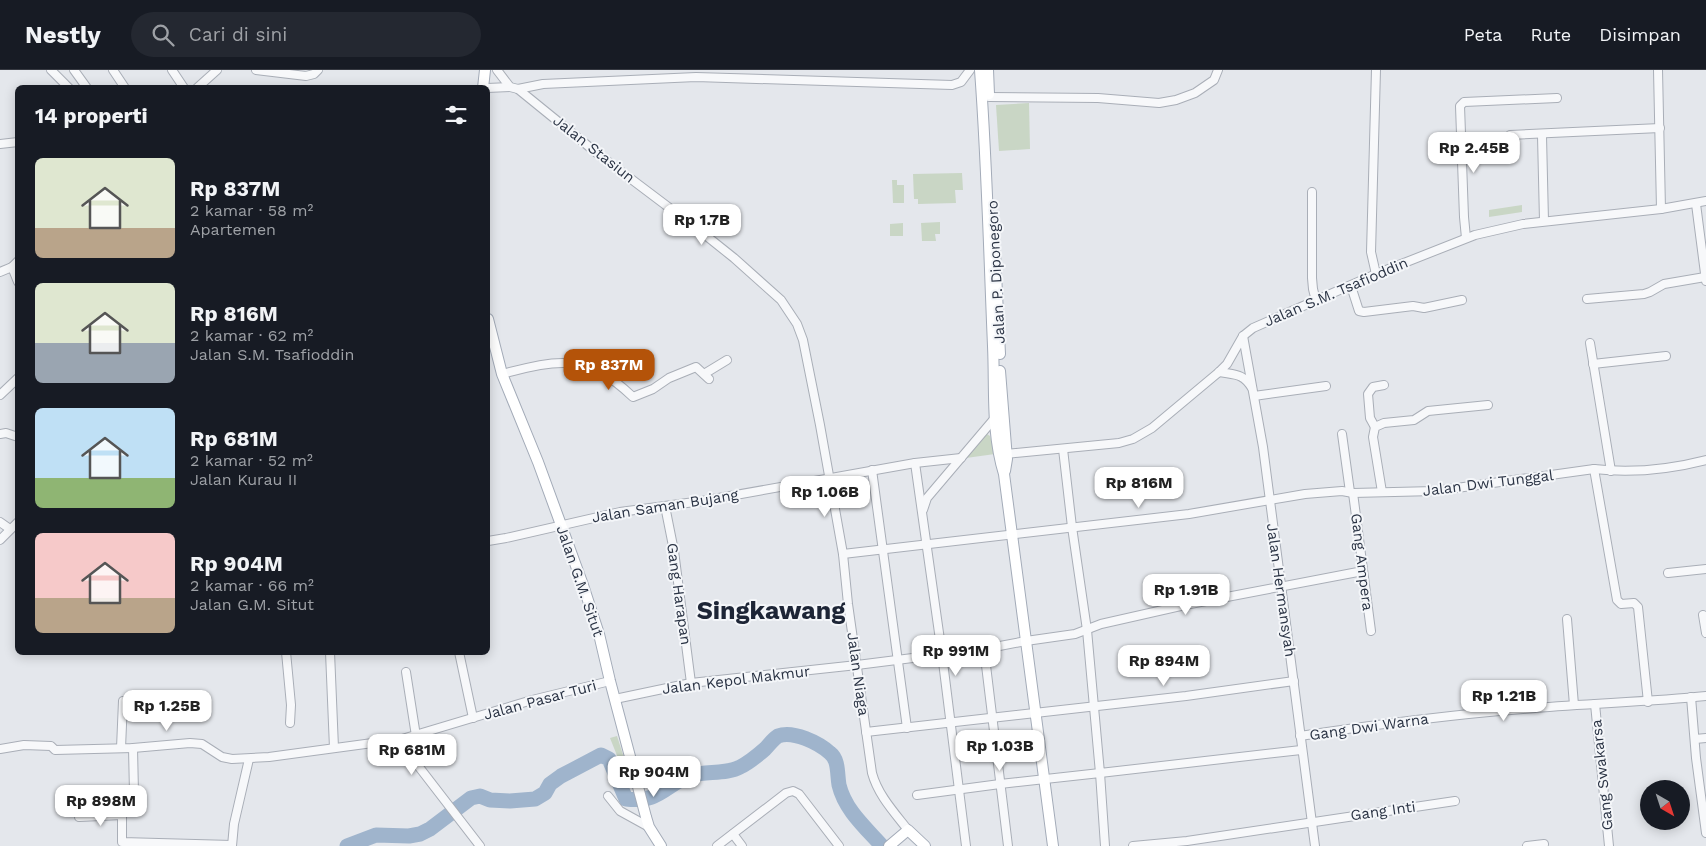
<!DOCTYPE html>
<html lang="id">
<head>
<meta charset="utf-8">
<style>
	:root { --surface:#171b24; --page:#242831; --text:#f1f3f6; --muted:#9ea1a6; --line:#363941; --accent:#b45309 }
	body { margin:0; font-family:"Work Sans",sans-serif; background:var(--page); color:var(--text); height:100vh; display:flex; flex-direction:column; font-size:19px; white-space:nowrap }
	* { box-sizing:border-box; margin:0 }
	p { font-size:16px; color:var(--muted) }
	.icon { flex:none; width:28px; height:28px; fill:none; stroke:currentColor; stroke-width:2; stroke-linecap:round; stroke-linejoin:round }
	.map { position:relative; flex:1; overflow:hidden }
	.drawer { position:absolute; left:15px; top:15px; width:475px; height:570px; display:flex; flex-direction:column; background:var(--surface); border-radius:8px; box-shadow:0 2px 12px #0003 }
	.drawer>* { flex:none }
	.needle { width:32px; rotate:141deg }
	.tools { position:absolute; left:1640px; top:710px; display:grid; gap:10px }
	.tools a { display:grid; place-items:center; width:50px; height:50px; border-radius:50%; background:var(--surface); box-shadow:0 2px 12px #0003; font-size:25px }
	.price { position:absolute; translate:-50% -42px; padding:0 11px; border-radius:10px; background:#fff; color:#222; font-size:16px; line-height:32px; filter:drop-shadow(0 1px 2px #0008) }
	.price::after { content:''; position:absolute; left:50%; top:30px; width:15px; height:11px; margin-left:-8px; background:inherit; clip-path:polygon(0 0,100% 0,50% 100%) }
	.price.on { background:var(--accent); color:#fff }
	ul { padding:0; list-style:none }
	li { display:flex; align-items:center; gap:15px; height:125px; padding:0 20px }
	li span { display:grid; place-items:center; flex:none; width:140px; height:100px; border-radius:8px; color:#555 }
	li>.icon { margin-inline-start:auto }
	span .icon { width:60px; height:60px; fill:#fffc; stroke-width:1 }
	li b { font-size:21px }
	h2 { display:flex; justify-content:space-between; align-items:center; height:60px; padding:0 20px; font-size:21px }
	header { display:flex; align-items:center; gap:30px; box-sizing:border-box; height:70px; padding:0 25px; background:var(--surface); border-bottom:1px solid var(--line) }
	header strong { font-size:24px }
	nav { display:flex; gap:28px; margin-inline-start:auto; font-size:18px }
	.search { width:350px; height:45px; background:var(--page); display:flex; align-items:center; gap:12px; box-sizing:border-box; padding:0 18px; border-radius:28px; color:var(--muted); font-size:19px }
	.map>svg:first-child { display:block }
	.green { fill:#c9d6c5 }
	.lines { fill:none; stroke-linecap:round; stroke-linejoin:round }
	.river { stroke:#9fb4cc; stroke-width:15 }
	.minor-casing { stroke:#a9aeb7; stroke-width:10 }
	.major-casing { stroke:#a3abb8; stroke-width:12 }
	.minor { stroke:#f7f8fa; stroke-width:8 }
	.major { stroke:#fff; stroke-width:10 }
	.labels { text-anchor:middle; stroke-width:4; stroke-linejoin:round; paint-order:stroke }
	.street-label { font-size:15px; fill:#2b3445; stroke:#f4f6f9 }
	.town-label { font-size:25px; font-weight:bold; fill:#1d2536; stroke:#f4f6f9 }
</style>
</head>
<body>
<header>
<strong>Nestly</strong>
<div class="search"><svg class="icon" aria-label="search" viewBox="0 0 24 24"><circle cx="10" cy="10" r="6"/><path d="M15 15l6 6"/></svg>Cari di sini</div>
<nav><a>Peta</a><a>Rute</a><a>Disimpan</a></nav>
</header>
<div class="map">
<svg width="1706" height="776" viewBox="0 0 1706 776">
	<rect width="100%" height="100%" fill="#e4e7ec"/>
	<!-- green -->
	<g class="green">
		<polygon points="1029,33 1030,79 999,81 996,35"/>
		<polygon points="962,103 963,120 955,120 956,133 918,134 918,129 914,129 913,104"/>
		<polygon points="892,110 897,110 897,115 904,115 904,133 893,133"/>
		<polygon points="1522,135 1522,142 1489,147 1489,140"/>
		<polygon points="940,152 940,164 935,164 936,171 922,171 921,153"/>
		<polygon points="903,153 903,166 890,166 890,154"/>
		<polygon points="987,364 990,366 995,384 966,388"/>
		<polygon points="617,666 633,716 628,713 610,668"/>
	</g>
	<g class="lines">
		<!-- river -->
		<path class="river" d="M347,776L376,765L409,766L420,764L430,759L471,728L480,726L490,730L510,731L535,729L545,723L550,714L561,706L601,685L609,689L626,729C661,733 664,715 692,705C706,701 728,704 740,697C749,693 757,686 765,679C769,675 773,669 778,666C793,660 819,673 830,683C839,690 837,704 839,715C845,740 865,757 882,776"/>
		<!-- minor casing -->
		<g class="minor-casing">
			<g id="minor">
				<polyline points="51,0 69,18"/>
				<polyline points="74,0 87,18"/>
				<polyline points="113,0 125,18"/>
				<polyline points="172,0 184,18"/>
				<polyline points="256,0 306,6 314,4 318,0"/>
				<path d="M497,0L510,17L518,19L598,84L704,164L734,188L781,230L797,254L803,270L820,355L843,484L848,534L872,703C878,725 894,742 908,760"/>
				<polyline points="1376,0 1371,182 1376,204"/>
				<polyline points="1658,0 1661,139"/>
				<polyline points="197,18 217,0"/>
				<polyline points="487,18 510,17"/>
				<polyline points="518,19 543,14 696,7 952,15 961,12 970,0"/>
				<polyline points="989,27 1098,28 1159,33 1176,30 1195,23 1214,10 1218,0"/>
				<polyline points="1510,65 1660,58"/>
				<polyline points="1542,66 1544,151"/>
				<polyline points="0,74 18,72"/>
				<polyline points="1312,122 1312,208 1313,219 1316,231"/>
				<polyline points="1696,134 1706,211"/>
				<polyline points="1466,168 1464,147 1460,36 1464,32 1557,28"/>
				<polyline points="12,197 18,212"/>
				<polyline points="0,202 12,197 18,191"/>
				<polyline points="1351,216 1359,241 1364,242 1413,236 1424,238 1462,230"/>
				<polyline points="1587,229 1644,224 1650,222 1664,214 1705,207"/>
				<polyline points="1243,266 1263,377 1315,776"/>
				<polyline points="1590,273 1611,401"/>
				<polyline points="1593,294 1666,286"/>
				<path d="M1219,302C1235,305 1243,303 1252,318"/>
				<path d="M502,304C559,289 587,283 633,327L653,319L669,308L696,297L709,309"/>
				<polyline points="704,304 727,290"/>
				<polyline points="0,325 18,308"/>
				<polyline points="1254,326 1326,316"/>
				<polyline points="1375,357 1370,348 1368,324 1373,317 1384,315"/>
				<polyline points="0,364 6,363 18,367"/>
				<polyline points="1342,364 1350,422"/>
				<polyline points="1063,379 1072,457 1087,560 1100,703 1301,680"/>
				<polyline points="1006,384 1119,373 1133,369 1152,358 1219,302 1227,294 1243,266 1253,258 1376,204 1475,165 1523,154 1661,139 1706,131"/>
				<polyline points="915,393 942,584 966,776"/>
				<polyline points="1594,399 1617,530 1621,534 1634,533 1638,537 1648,632"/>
				<polyline points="872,400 907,658"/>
				<polyline points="1382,422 1373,367 1375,357 1384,353 1414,350 1428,341 1488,335"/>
				<polyline points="1353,423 1371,561"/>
				<polyline points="665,436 674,481 691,613"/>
				<polyline points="923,440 927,428 994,349"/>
				<polyline points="0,452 10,459"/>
				<polyline points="0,470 18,452"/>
				<polyline points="488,471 506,468 620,442 702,431 915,393 961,388"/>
				<path d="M843,484L1189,444L1305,424L1342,421L1353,423L1435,421L1594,399C1630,403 1671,399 1706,390"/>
				<polyline points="1668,503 1706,499"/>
				<polyline points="1703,545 1706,563"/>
				<polyline points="1567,549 1574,635"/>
				<polyline points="984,579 1008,776"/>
				<polyline points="286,582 291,635 290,653"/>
				<polyline points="330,582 334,678"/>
				<polyline points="459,582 473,648"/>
				<polyline points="406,602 416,666"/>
				<polyline points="1691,627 1696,688 1706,763"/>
				<polyline points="615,629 691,613 857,595 984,579 1026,571 1075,564 1101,554 1185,535 1363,501"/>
				<polyline points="1595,634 1609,776"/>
				<polyline points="866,662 1186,626 1294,611"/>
				<path d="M1300,666C1378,654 1457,644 1535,638C1592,633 1649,632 1706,626"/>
				<polyline points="402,669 416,693 480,776"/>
				<polyline points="1695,669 1706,668"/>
				<polyline points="121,678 123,631"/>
				<polyline points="133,678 134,723 124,738 122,745 122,772 232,775"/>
				<polyline points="0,679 24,675 51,676 55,680 133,678 190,673 202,674 222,687 232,689 269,687 402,669 532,630 610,611"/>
				<polyline points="917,725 1000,714 1100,703 1105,776"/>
				<polyline points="608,726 620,741 649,757"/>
				<polyline points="79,747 122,745"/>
				<polyline points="733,764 742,776"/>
				<polyline points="232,776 234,754 249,689"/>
				<polyline points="717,776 786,723 793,721 799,724 839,776"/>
				<polyline points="1133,776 1187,771 1455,731"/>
				<polyline points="1527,776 1544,774"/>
			</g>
		</g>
		<!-- major casing -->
		<g class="major-casing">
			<g id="major">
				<path d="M980,0C987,92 989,184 993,276C995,319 991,362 1004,404L1053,776"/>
				<polyline points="988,0 989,24"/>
				<polyline points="483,18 485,0"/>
				<polyline points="995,183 1000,284"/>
				<polyline points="488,249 502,304 538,392 583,515 599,564 610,611 646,747 649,757 661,776"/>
				<polyline points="1000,301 1007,389 1005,401"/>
				<polyline points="889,776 908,760 925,776"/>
			</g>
		</g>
		<!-- minor -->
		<use href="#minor" class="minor"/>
		<!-- major -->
		<use href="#major" class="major"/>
	</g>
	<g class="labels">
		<!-- street labels -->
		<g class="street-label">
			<text transform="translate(594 79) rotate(38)" y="5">Jalan Stasiun</text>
			<text transform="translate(996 202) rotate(-93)" y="5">Jalan P. Diponegoro</text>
			<text transform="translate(1336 222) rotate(-23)" y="5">Jalan S.M. Tsafioddin</text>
			<text transform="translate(1488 413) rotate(-7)" y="5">Jalan Dwi Tunggal</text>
			<text transform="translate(665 436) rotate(-9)" y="5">Jalan Saman Bujang</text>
			<text transform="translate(1362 492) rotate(83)" y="5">Gang Ampera</text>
			<text transform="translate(580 511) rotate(71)" y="5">Jalan G.M. Situt</text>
			<text transform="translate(1281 520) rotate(82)" y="5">Jalan Hermansyah</text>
			<text transform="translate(679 524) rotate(82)" y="5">Gang Harapan</text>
			<text transform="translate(858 604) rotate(82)" y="5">Jalan Niaga</text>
			<text transform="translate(736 610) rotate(-7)" y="5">Jalan Kepol Makmur</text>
			<text transform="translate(540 630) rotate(-15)" y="5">Jalan Pasar Turi</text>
			<text transform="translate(1369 657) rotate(-8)" y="5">Gang Dwi Warna</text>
			<text transform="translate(1602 705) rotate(-96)" y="5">Gang Swakarsa</text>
			<text transform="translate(1383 741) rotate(-8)" y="5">Gang Inti</text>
		</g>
		<!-- town labels -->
		<g class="town-label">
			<text x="771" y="549">Singkawang</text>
		</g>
	</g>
</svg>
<div class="tools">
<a><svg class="needle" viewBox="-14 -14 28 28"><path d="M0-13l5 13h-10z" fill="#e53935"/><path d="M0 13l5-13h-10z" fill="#9ea1a6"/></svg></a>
</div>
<b class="price" style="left:1474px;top:104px">Rp 2.45B</b>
<b class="price" style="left:702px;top:176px">Rp 1.7B</b>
<b class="price on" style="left:609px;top:321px">Rp 837M</b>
<b class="price" style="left:1139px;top:439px">Rp 816M</b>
<b class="price" style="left:825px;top:448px">Rp 1.06B</b>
<b class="price" style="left:1186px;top:546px">Rp 1.91B</b>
<b class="price" style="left:956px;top:607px">Rp 991M</b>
<b class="price" style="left:1164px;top:617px">Rp 894M</b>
<b class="price" style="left:1504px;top:652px">Rp 1.21B</b>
<b class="price" style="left:167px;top:662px">Rp 1.25B</b>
<b class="price" style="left:1000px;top:702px">Rp 1.03B</b>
<b class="price" style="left:412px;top:706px">Rp 681M</b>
<b class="price" style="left:654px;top:728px">Rp 904M</b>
<b class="price" style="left:101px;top:757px">Rp 898M</b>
<section class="drawer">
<h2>14 properti<svg class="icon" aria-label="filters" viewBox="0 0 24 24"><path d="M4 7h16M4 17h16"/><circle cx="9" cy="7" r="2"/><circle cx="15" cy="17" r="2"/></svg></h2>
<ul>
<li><span style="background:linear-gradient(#dfe7d0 70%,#b9a48a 0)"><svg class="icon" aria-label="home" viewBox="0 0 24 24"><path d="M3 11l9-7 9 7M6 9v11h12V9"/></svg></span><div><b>Rp 837M</b><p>2 kamar · 58 m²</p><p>Apartemen</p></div></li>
<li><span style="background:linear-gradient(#dfe7d0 60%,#9aa5b1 0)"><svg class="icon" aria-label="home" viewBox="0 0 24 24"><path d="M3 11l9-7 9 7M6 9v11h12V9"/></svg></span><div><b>Rp 816M</b><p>2 kamar · 62 m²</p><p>Jalan S.M. Tsafioddin</p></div></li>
<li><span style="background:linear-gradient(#bfe0f5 70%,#8fb573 0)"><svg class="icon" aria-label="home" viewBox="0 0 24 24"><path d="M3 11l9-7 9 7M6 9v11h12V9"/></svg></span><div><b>Rp 681M</b><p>2 kamar · 52 m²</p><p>Jalan Kurau II</p></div></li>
<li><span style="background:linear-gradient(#f6c9c9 65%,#b9a48a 0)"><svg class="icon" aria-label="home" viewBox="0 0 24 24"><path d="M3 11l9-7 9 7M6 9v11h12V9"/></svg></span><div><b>Rp 904M</b><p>2 kamar · 66 m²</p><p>Jalan G.M. Situt</p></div></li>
</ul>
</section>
</div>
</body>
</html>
